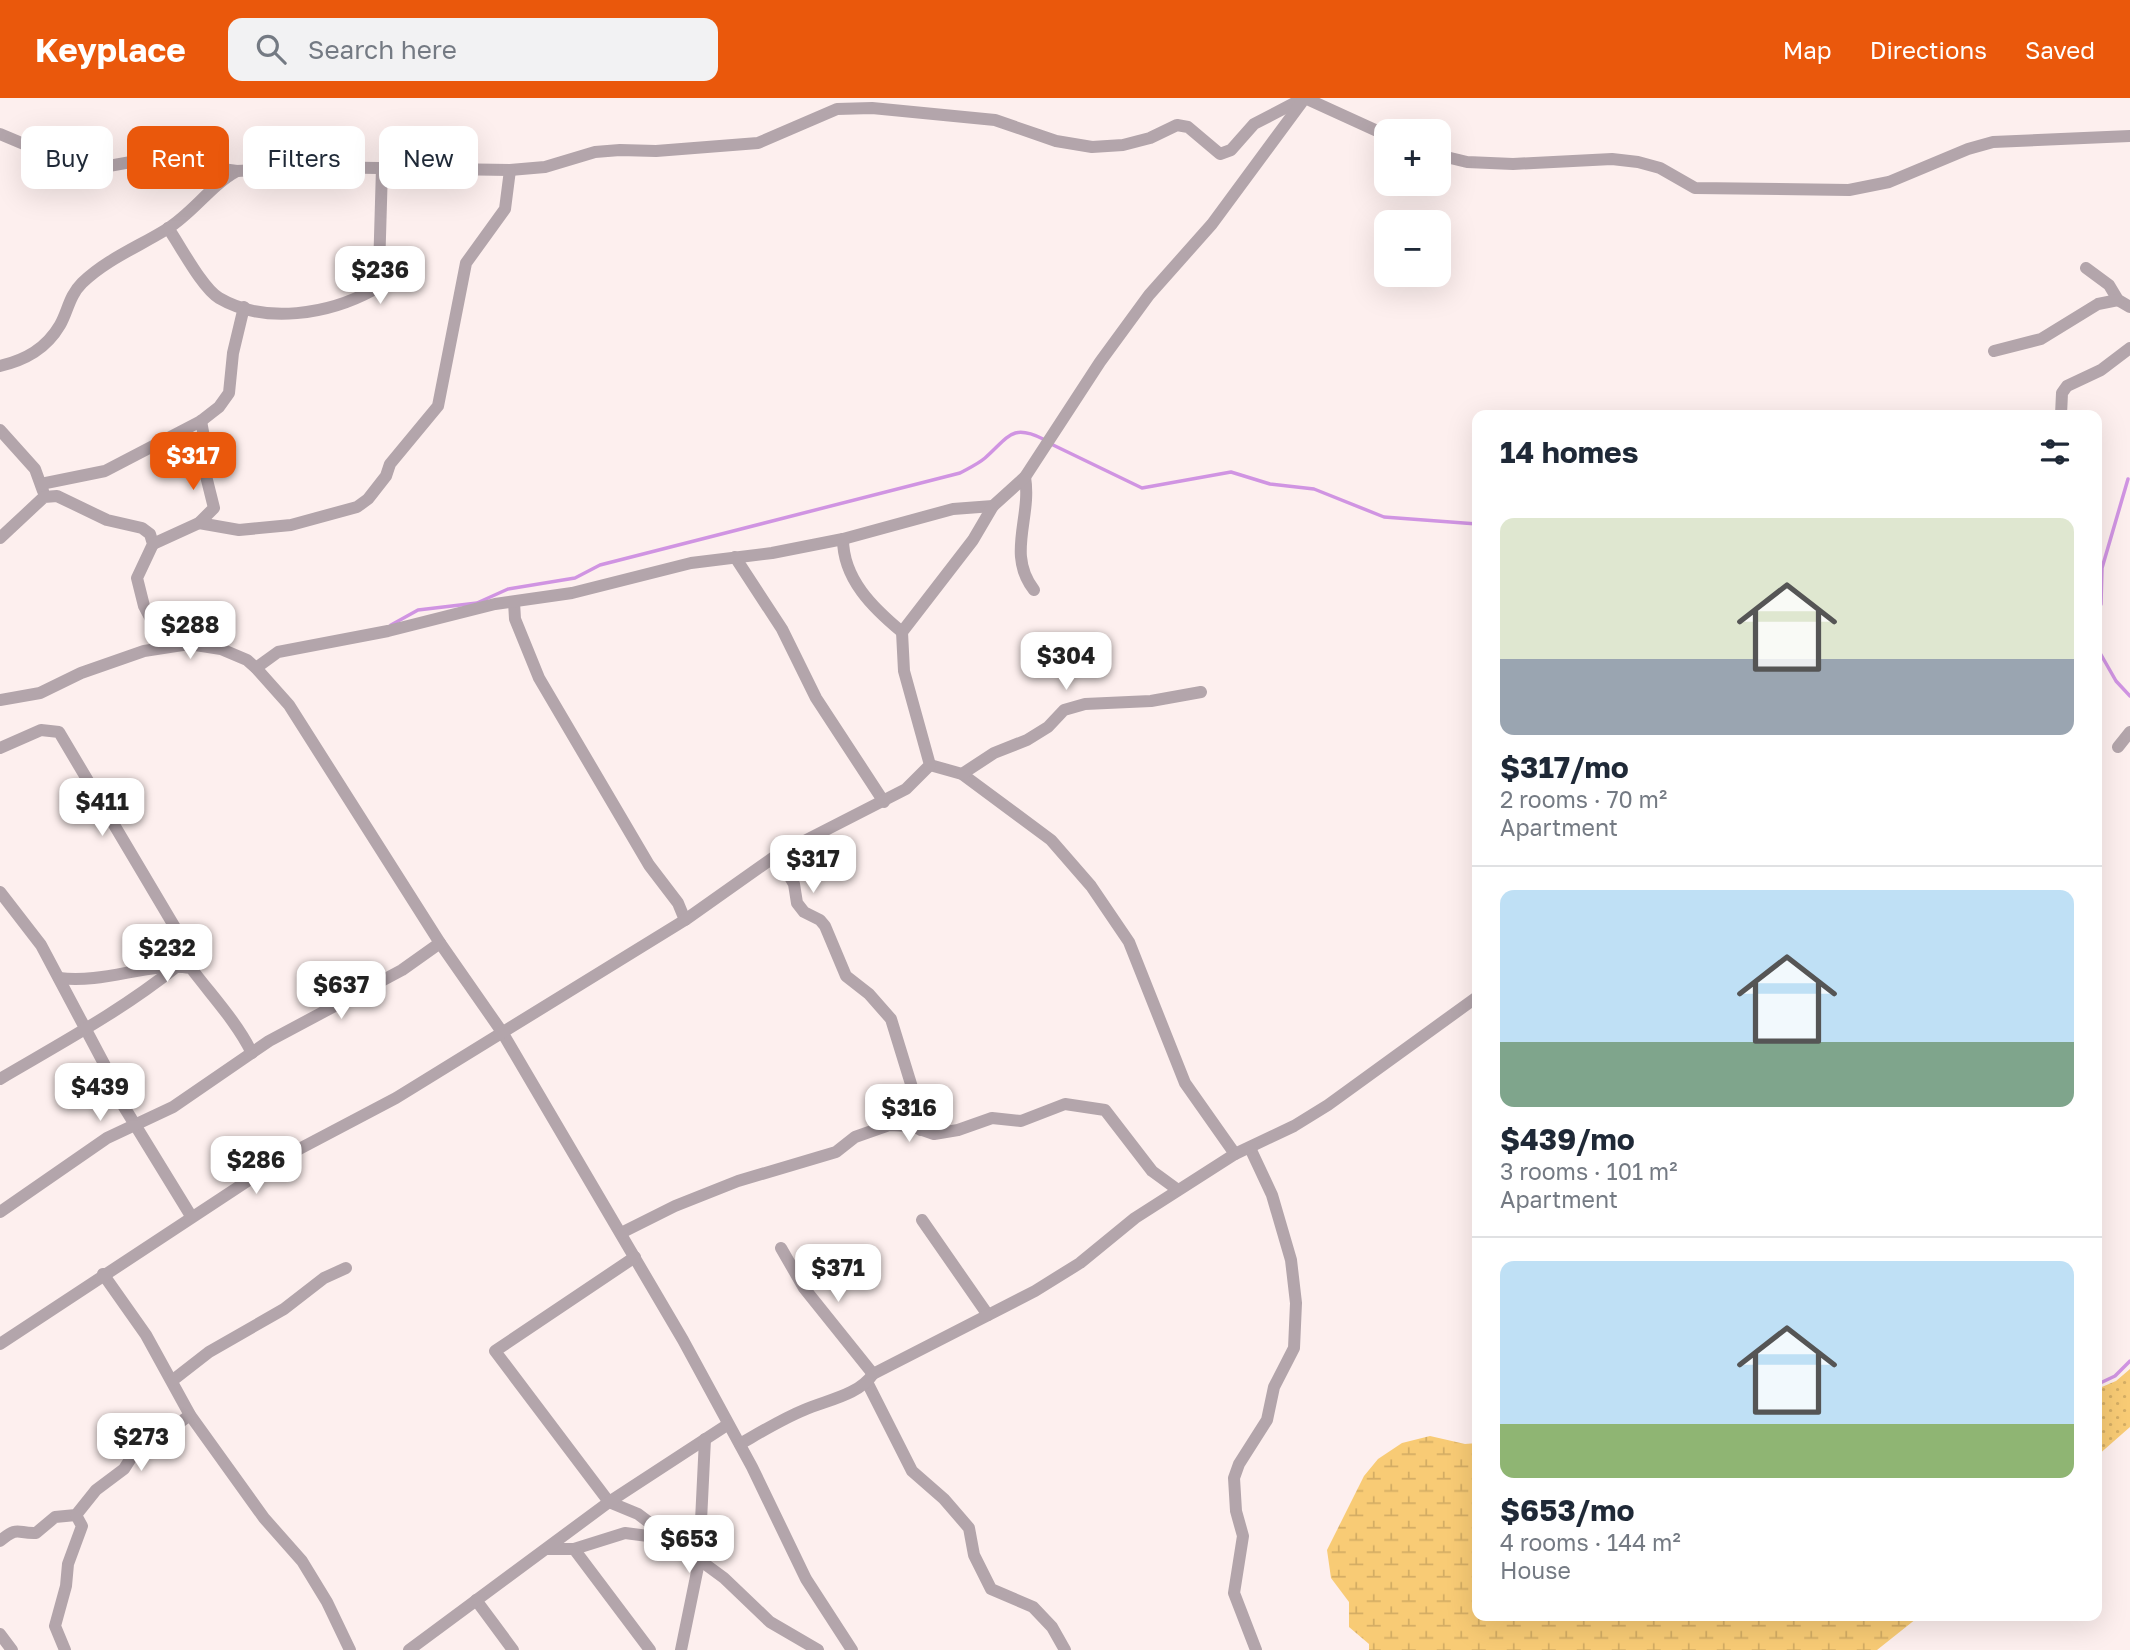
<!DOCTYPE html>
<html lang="en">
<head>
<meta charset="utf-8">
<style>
	:root { --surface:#fff; --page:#f2f2f3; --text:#1f2937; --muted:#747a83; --line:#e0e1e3; --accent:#ea580c }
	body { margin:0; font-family:"Golos Text",sans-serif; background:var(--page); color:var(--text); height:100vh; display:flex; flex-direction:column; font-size:26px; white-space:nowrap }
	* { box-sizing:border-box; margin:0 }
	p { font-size:23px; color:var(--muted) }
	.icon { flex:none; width:38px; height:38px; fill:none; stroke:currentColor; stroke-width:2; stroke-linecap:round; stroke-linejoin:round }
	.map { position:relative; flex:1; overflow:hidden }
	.panel { position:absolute; left:1472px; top:312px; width:630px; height:1211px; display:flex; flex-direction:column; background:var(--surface); border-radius:14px; box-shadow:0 7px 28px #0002 }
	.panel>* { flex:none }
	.top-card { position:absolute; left:21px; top:28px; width:665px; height:63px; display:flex; gap:14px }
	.buttons { position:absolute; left:1374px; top:21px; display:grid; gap:14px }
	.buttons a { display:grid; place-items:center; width:77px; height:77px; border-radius:14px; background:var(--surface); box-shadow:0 7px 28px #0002; font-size:35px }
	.price { position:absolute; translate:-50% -60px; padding:0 16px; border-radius:14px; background:#fff; color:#222; font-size:23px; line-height:46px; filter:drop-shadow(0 2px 4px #0008) }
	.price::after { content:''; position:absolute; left:50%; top:42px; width:21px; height:16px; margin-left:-10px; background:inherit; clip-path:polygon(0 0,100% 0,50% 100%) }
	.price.selected { background:var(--accent); color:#fff }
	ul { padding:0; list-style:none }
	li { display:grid; align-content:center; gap:14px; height:371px; padding:0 28px }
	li+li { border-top:2px solid var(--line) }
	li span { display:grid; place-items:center; height:217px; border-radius:14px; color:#555 }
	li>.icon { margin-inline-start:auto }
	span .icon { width:126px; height:126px; fill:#fffc; stroke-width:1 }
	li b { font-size:30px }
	h2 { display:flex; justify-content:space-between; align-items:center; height:84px; padding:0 28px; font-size:30px }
	.chip { padding:0 24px; border-radius:14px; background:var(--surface); box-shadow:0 7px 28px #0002; font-size:24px; line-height:63px }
	.chip.selected { background:var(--accent); color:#fff }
	header { display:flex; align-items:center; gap:42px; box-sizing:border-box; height:98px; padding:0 35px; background:var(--accent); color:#fff }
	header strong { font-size:33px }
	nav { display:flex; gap:38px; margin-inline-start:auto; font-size:24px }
	.search { width:490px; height:63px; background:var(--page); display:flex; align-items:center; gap:18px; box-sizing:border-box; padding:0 24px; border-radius:14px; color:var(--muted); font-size:26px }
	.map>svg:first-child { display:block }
	.grass { fill:url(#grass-dots) }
	.wetland { fill:url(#wetland-marsh) }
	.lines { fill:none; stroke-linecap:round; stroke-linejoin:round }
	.stream { stroke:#d094e2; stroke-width:3.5 }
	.minor { stroke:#b3a5ab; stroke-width:12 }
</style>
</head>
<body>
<header>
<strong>Keyplace</strong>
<div class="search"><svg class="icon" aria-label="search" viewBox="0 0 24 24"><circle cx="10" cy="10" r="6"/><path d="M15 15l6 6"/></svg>Search here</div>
<nav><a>Map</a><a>Directions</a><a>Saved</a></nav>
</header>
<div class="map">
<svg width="2130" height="1552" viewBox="0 0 2130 1552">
	<defs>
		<pattern id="grass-dots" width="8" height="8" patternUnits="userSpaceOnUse" patternTransform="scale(1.75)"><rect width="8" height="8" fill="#f8cb75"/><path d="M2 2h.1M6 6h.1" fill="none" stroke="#d4ad64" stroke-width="1.8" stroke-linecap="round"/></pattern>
		<pattern id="wetland-marsh" width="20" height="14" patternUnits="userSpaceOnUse" patternTransform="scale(1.75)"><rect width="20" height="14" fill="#f8cb75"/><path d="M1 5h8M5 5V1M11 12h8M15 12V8" fill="none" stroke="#d4ad64"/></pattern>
	</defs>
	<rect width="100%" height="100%" fill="#fdefee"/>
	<!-- grass -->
	<polygon class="grass" points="2130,1271 2130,1329 2097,1358 2097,1291 2116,1283"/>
	<!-- wetland -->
	<polygon class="wetland" points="1430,1338 1465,1346 1477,1345 1477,1517 1921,1517 1877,1552 1369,1552 1369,1546 1349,1529 1349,1504 1331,1480 1327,1452 1364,1378 1378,1361 1402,1345"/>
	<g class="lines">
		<!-- stream -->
		<g class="stream">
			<polyline points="1051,346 1142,390 1231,374 1270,386 1314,391 1384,419 1477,426"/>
			<polyline points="2096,517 2101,506 2102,470 2128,381"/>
			<path d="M391,527L418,512L477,505L508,491L575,480L600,467L960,375C969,370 978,366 985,360C1008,340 1011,325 1043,341"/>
			<polyline points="2096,548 2116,583 2130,598"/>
			<polyline points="2096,1287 2115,1278 2130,1263"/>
		</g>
		<!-- minor -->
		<g class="minor">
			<polyline points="0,36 69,65 86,68 103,69 148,61 237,73 312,69 510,72 545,69 595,54 620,52 656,53 758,45 837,11 872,10 995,22 1056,43 1092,49 1123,47 1150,40 1177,27 1188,29 1220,56 1231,52 1254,26 1304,0"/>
			<polyline points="1438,57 1467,64 1513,66 1612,61 1638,64 1660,70 1695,90 1849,92 1889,84 1968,51 1993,44 2130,38"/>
			<path d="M168,130C180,147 202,190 219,200C265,227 329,216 373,192L379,173L382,70"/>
			<polyline points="2086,170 2109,187 2118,202 2130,209"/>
			<polyline points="1994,253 2041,241 2098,206 2118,202"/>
			<path d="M0,268C25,262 46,251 60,227C68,213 69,198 82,185C107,161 138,149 167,131C193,115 211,87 237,73"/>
			<polyline points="2061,317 2062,295 2067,288 2101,272 2130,250"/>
			<polyline points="0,332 35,371 43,393"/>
			<path d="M1025,379C1032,420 1006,456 1034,492"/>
			<polyline points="41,386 105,373 201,323 219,309 229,295 233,255 244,209"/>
			<polyline points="199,425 239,432 291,427 357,409 368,401 386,378 390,366 438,308 466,165 505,111 510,72"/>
			<polyline points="0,440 44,399 57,398 107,422 142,430 150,436 153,446 137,480 144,508 154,527 188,546"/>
			<path d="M843,441C843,481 873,510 902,534"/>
			<polyline points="153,446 199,425 214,410 204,370 205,344 201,323"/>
			<polyline points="735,459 782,531 816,600 884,704"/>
			<polyline points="514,504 515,521 539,580 649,767 678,805 685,822"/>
			<polyline points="256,570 278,554 388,533 495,506 572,495 691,465 772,455 843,441 953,411 993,408"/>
			<polyline points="0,602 40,595 81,575 144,553 189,546 221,551 247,562 256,570 289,607 440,845 502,934 683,1242 752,1369 806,1481 852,1552"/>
			<polyline points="2118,649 2130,634"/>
			<polyline points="0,650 41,632 59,634 186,848 191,870"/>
			<polyline points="930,667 962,676 1051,742 1091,788 1129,844 1185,985 1235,1056"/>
			<polyline points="962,676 994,655 1027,642 1048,629 1064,612 1085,606 1151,603 1201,594"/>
			<polyline points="777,757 794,786 797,805 804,814 820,822 825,828 846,878 869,896 891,921 919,1012 921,1032"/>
			<polyline points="0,794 41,847 110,977 118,999 191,1118"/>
			<path d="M59,880C106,886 150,863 191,870C212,898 236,923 252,955"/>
			<path d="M0,981C61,945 121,913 176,869"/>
			<polyline points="1250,1050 1272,1097 1291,1162 1296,1205 1294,1250 1274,1289 1267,1322 1239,1366 1234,1380 1236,1413 1243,1438 1234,1495 1256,1552"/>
			<polyline points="0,1114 107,1040 173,1009 269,943 402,872 440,845"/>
			<polyline points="922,1122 988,1217"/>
			<polyline points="621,1135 675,1108 738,1083 836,1054 855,1039 889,1027 911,1028 934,1036 958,1032 992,1020 1021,1023 1065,1006 1105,1012 1152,1073 1178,1092"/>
			<polyline points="781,1150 804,1190 873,1276"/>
			<polyline points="635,1159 495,1253 609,1404 638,1416 671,1441"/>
			<polyline points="103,1176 146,1237 190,1317 264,1420 302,1463 327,1504 350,1552"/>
			<polyline points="0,1246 284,1059 396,1000 685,822 777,757 906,691 930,667 904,573 902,534 973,442 993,408 1025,379 1100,264 1149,197 1212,126 1305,0 1386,37"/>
			<polyline points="173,1282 209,1254 284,1211 324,1180 346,1170"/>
			<polyline points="867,1284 912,1373 944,1401 969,1430 974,1457 991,1491 1033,1509 1052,1529 1065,1552"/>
			<path d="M740,1346C761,1334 782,1321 804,1312C827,1302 859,1297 873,1276L1035,1193L1080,1165L1135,1120L1235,1056L1294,1028L1328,1007L1477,899"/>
			<path d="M0,1443C19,1427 17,1436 36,1435L55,1419L76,1417L96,1392L124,1371L131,1360L190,1317"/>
			<polyline points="547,1451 574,1451 625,1435 671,1441 724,1480 770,1524 818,1552"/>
			<polyline points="574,1451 650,1552"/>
			<polyline points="476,1502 513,1552"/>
			<polyline points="0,1536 12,1552"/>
			<polyline points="65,1552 55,1528 66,1488 68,1466 82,1428 76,1417"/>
			<polyline points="409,1552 609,1404 727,1327"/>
			<polyline points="681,1552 699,1464 705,1341"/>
		</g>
	</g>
</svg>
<div class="buttons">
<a>+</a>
<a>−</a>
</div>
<b class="price" style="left:380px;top:208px">$236</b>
<b class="price selected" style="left:193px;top:394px">$317</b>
<b class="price" style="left:190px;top:563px">$288</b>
<b class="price" style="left:1066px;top:594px">$304</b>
<b class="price" style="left:102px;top:740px">$411</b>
<b class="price" style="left:813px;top:797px">$317</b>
<b class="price" style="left:167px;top:886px">$232</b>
<b class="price" style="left:341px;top:923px">$637</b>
<b class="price" style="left:100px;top:1025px">$439</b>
<b class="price" style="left:909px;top:1046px">$316</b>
<b class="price" style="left:256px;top:1098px">$286</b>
<b class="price" style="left:838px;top:1206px">$371</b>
<b class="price" style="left:141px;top:1375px">$273</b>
<b class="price" style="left:689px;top:1477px">$653</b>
<div class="top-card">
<a class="chip">Buy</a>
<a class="chip selected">Rent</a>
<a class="chip">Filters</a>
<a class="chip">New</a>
</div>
<section class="panel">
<h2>14 homes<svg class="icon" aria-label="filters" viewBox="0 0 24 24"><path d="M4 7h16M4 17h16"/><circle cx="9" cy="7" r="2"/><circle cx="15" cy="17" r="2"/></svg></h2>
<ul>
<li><span style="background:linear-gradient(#dfe7d0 65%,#9aa5b1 0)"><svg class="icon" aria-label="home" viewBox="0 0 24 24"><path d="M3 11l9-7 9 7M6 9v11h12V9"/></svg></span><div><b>$317/mo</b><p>2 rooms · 70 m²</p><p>Apartment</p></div></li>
<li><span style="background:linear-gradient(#bfe0f5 70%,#7fa58c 0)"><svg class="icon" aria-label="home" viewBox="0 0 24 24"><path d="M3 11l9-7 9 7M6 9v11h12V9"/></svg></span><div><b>$439/mo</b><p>3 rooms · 101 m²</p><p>Apartment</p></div></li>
<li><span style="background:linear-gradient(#bfe0f5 75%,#8fb573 0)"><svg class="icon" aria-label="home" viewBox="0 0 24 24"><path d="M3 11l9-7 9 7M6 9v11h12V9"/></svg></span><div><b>$653/mo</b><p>4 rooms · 144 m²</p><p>House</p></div></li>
</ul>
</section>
</div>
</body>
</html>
